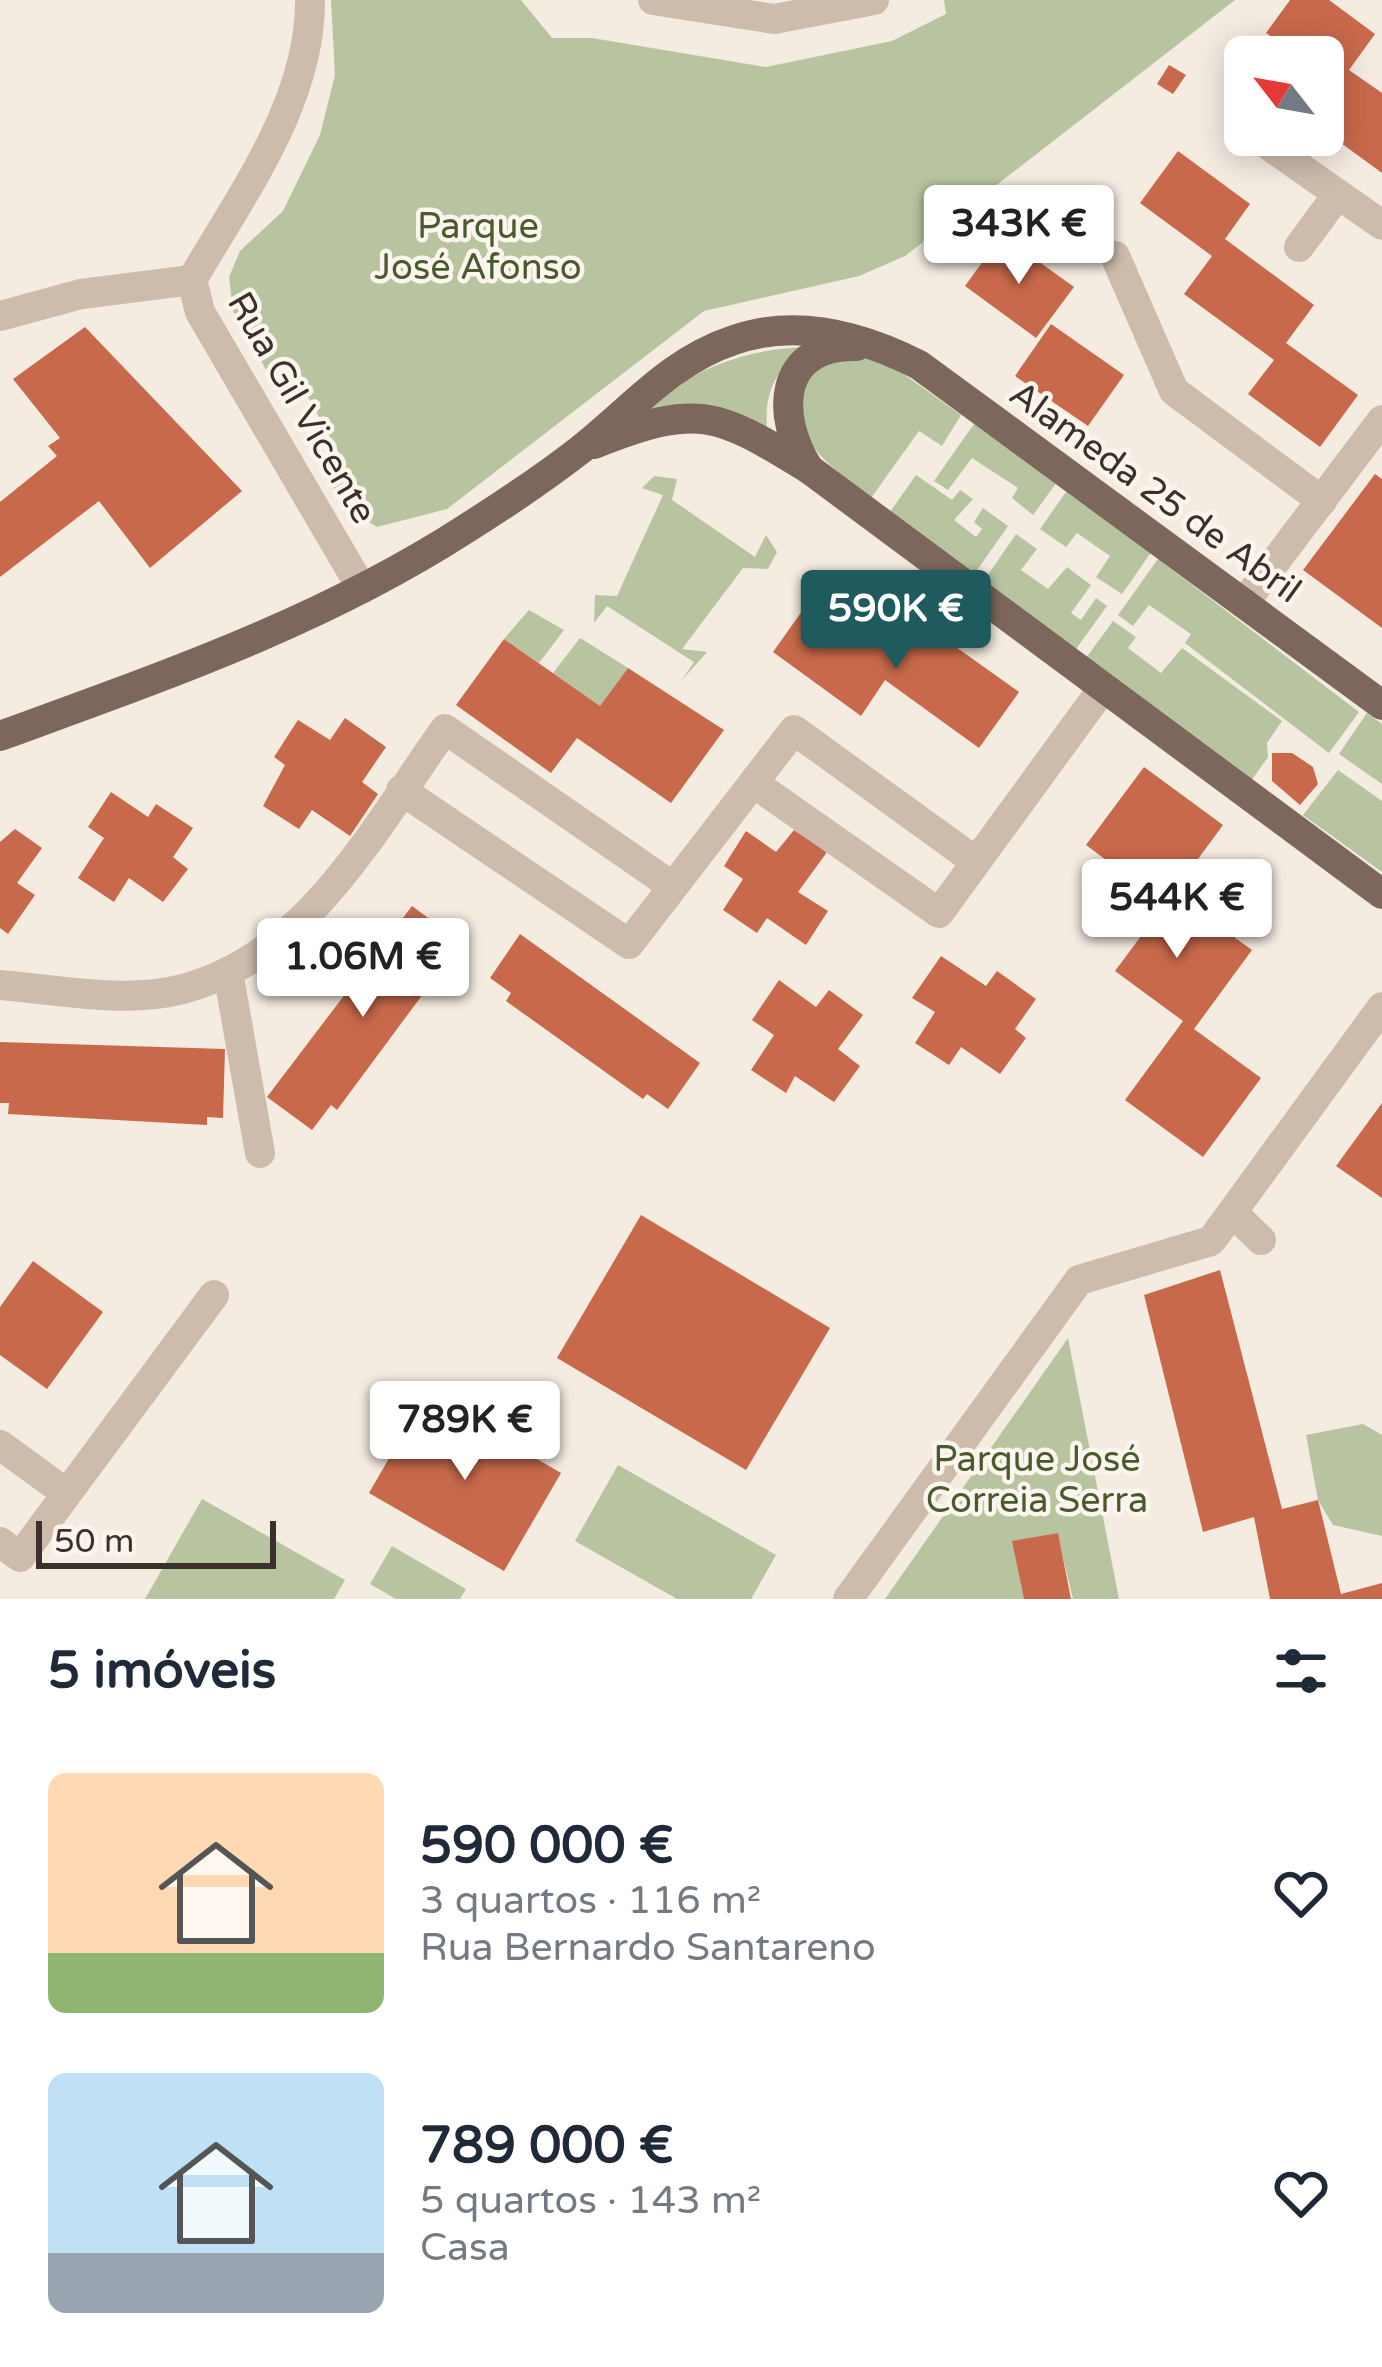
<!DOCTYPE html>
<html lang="pt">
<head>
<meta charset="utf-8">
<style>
	:root { --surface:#fff; --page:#f6f6f7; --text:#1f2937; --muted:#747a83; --accent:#1f5a5e }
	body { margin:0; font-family:"Varela Round",sans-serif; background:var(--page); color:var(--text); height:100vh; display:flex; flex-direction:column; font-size:45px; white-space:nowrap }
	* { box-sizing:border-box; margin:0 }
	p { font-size:39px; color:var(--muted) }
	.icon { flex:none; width:66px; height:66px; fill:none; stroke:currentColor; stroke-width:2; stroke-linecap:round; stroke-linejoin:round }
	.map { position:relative; height:1599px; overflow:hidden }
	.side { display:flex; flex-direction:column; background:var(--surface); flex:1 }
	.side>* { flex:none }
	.needle { width:78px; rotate:301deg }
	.buttons { position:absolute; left:1224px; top:36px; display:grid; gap:24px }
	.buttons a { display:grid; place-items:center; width:120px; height:120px; border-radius:18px; background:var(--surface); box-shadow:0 6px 30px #0003; font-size:60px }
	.scale { position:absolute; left:36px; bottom:30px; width:240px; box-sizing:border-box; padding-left:12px; border:6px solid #3b302b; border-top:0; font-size:33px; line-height:42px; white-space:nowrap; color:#3b302b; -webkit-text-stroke:9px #fbf5ee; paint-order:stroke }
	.price { position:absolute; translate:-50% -102px; padding:0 27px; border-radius:12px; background:#fff; color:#222; font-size:39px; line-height:78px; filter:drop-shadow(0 3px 6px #0008) }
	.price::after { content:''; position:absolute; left:50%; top:72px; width:36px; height:27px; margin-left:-18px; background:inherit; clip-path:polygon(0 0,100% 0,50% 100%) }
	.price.active { background:var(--accent); color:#fff }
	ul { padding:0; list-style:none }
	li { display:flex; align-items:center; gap:36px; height:300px; padding:0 48px }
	li span { display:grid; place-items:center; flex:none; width:336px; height:240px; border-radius:18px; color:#555 }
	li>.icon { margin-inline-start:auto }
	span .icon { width:144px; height:144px; fill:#fffc; stroke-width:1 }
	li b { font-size:51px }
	h2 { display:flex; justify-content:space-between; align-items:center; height:144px; padding:0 48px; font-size:51px }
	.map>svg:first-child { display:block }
	.green { fill:#b8c4a0 }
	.building { fill:#c8694b }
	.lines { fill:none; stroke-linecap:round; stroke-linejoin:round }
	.minor { stroke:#cdbbac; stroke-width:30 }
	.major { stroke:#7d675c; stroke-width:30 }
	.labels { text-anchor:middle; stroke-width:9; stroke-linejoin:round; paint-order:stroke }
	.park-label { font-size:36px; fill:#4a5a2e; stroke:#fbf5ee }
	.street-label { font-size:36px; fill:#3b302b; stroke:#fbf5ee }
</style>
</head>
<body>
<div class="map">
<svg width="1382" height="1599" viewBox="0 0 1382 1599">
	<rect width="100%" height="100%" fill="#f4ebe1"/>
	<!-- green -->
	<g class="green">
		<polygon points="331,0 521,0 552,38 592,38 766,67 892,41 946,14 944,0 1235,0 905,256 859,276 704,311 447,509 377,527 350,511 327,480 341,457 290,364 269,375 233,311 229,277 240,251 283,211 320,135 335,75"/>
		<path d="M810,347C777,366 764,390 767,429L754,434L617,425C678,379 732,348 810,347Z"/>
		<path d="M840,352L881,358L961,415L942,446L919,431L871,498C838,473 768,424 809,375C816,366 831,359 840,352Z"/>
		<polygon points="974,424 1057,482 1033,515 1012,498 1018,488 972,458 948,490 934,481"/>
		<polygon points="916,475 952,500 960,490 973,499 954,520 976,537 982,529 974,522 983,508 1008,526 973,576 890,512"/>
		<polygon points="654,476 677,479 672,500 755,557 766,535 777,552 768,569 743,568 682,649 707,652 682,680 694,662 607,606 594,623 595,595 617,596 663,495 642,488"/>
		<polygon points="1066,492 1152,551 1122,594 1096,577 1110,556 1077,533 1066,547 1040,529"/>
		<polygon points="1016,534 1037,549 1021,570 1048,589 1067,567 1091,585 1071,613 1081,620 1096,598 1107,606 1076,649 983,582"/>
		<polygon points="1158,559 1359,712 1329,753 1185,643 1191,634 1149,605 1133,626 1118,615"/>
		<polygon points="529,610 564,630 539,663 504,639"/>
		<polygon points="1113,621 1136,637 1128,648 1161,673 1182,648 1282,721 1267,743 1268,757 1251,781 1086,658"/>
		<polygon points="580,638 628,668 600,706 553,673"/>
		<polygon points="1367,713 1382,724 1382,784 1339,754"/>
		<polygon points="1338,770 1382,801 1382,872 1303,815"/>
		<polygon points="1068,1338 1119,1599 1073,1599 1057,1533 1013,1542 1024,1599 885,1599"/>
		<polygon points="1363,1424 1382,1435 1382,1536 1333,1525 1318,1500 1306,1435"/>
		<polygon points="618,1465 776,1555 751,1599 677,1599 575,1541"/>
		<polygon points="202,1499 345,1580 334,1599 145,1599"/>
		<polygon points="392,1546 466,1589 460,1599 396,1599 370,1584"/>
	</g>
	<!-- building -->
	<g class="building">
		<polygon points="1290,0 1329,0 1375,34 1349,70 1382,93 1382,173 1323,130 1323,107 1338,85 1323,74 1323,57 1299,57 1266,33"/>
		<polygon points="1169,65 1186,75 1173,94 1157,84"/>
		<polygon points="1178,151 1250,204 1225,239 1314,305 1286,343 1358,395 1320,447 1248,394 1274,360 1184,294 1212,256 1140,203"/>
		<polygon points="1002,235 1074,287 1036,338 965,286"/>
		<polygon points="1051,324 1124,375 1088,426 1015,376"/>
		<polygon points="85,327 242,491 150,568 99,501 0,577 0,502 57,456 48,446 60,438 13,379"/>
		<polygon points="1375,474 1382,479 1382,628 1303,570"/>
		<polygon points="812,597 900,660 925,625 1019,692 979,748 885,680 861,716 773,652"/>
		<polygon points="504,639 600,706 628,668 724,730 671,803 577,738 551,773 456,705"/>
		<polygon points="345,718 386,747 362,782 378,794 350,836 312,810 299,829 263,806 285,765 274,757 298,720 330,740"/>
		<polygon points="1272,753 1292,753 1313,767 1318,784 1300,805 1272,781"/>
		<polygon points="1144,767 1223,825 1173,893 1252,950 1194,1029 1261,1078 1203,1157 1125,1100 1183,1021 1115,971 1165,904 1086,845"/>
		<polygon points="111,792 148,817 156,804 193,828 173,857 188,869 163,902 129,878 114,902 78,878 104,838 88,827"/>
		<polygon points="15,829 42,848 17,883 35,895 8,934 0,928 0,842"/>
		<polygon points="794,830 827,852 798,892 828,911 806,945 767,918 757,933 723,910 743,879 724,866 746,831 776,852"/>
		<polygon points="412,906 454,937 435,962 443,967 337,1110 331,1105 312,1130 267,1097"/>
		<polygon points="520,934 700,1063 668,1109 647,1094 643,1099 506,1001 511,993 490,978"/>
		<polygon points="941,956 986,986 997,971 1036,999 1015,1029 1026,1038 1000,1074 961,1047 949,1065 915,1043 935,1012 912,998"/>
		<polygon points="779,980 816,1007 829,990 863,1015 838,1049 860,1066 834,1102 795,1076 786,1093 751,1070 774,1035 752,1020"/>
		<polygon points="0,1042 225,1049 223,1118 207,1117 207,1125 8,1114 9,1103 0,1103"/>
		<polygon points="1382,1103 1382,1198 1336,1166"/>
		<polygon points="641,1215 830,1328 746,1470 557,1358"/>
		<polygon points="33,1261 103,1312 47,1389 0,1355 0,1307"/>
		<polygon points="1220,1270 1282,1509 1318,1500 1341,1594 1382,1583 1382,1599 1270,1599 1254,1517 1203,1532 1144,1295"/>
		<polygon points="426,1394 561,1473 504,1571 369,1493"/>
		<polygon points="1058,1533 1071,1599 1024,1599 1012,1541"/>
	</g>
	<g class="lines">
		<!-- minor -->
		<g class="minor">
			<path d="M310,0C311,102 241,195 192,280L200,312L362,589"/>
			<polyline points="653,0 774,19 874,0"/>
			<polyline points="1254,135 1382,225"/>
			<polyline points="1299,247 1338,194"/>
			<polyline points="1115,256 1174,391 1322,501"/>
			<polyline points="0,316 81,294 192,280"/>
			<polyline points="1244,603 1382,420"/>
			<polyline points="755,784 939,913 1103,688"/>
			<polyline points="401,790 629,944 794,730 975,861"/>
			<polyline points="228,972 260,1153"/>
			<path d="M0,985C58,990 126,1004 183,989C310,955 374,828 445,729L672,886"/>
			<polyline points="1233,1213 1261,1240"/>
			<polyline points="0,1445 66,1493"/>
			<polyline points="0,1542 20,1557 214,1295"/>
			<polyline points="848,1599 1079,1280 1211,1241 1382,1007"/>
		</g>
		<!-- major -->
		<g class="major">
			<path d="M594,444C698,403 715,411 809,469L1382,894"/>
			<path d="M809,469C775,416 777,344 857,346"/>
			<path d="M0,736C161,677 322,622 467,528C505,504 544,478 580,450C631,410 670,361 734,340C797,318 862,336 919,365L1382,705"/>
		</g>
	</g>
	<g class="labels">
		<!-- park labels -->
		<g class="park-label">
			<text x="478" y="238">Parque<tspan x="478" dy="41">José Afonso</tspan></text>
			<text x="1037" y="1471">Parque José<tspan x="1037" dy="41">Correia Serra</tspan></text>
		</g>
		<!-- street labels -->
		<g class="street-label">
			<text transform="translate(303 407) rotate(60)" y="13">Rua Gil Vicente</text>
			<text transform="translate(1156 491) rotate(36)" y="13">Alameda 25 de Abril</text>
		</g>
	</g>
</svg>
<div class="buttons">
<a><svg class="needle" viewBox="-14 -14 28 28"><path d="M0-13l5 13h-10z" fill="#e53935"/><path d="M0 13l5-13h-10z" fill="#747a83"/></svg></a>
</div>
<div class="scale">50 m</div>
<b class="price" style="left:1019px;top:287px">343K €</b>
<b class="price active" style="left:896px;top:672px">590K €</b>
<b class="price" style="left:1177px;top:961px">544K €</b>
<b class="price" style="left:363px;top:1020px">1.06M €</b>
<b class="price" style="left:465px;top:1483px">789K €</b>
</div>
<section class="side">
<h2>5 imóveis<svg class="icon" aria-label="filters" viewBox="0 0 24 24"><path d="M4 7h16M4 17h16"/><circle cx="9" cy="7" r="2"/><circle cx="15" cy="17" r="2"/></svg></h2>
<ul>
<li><span style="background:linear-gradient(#ffd9b3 75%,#8fb573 0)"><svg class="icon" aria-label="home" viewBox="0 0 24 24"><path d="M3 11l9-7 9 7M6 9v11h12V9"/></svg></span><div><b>590 000 €</b><p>3 quartos · 116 m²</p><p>Rua Bernardo Santareno</p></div><svg class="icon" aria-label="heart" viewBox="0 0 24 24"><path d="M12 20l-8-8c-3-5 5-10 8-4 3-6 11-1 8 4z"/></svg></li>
<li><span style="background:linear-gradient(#bfe0f5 75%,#9aa5b1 0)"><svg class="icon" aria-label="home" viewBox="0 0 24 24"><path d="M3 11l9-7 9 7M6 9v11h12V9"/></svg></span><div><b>789 000 €</b><p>5 quartos · 143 m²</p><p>Casa</p></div><svg class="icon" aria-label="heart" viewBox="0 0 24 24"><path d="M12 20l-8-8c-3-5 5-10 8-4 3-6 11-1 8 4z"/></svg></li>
</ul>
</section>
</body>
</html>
